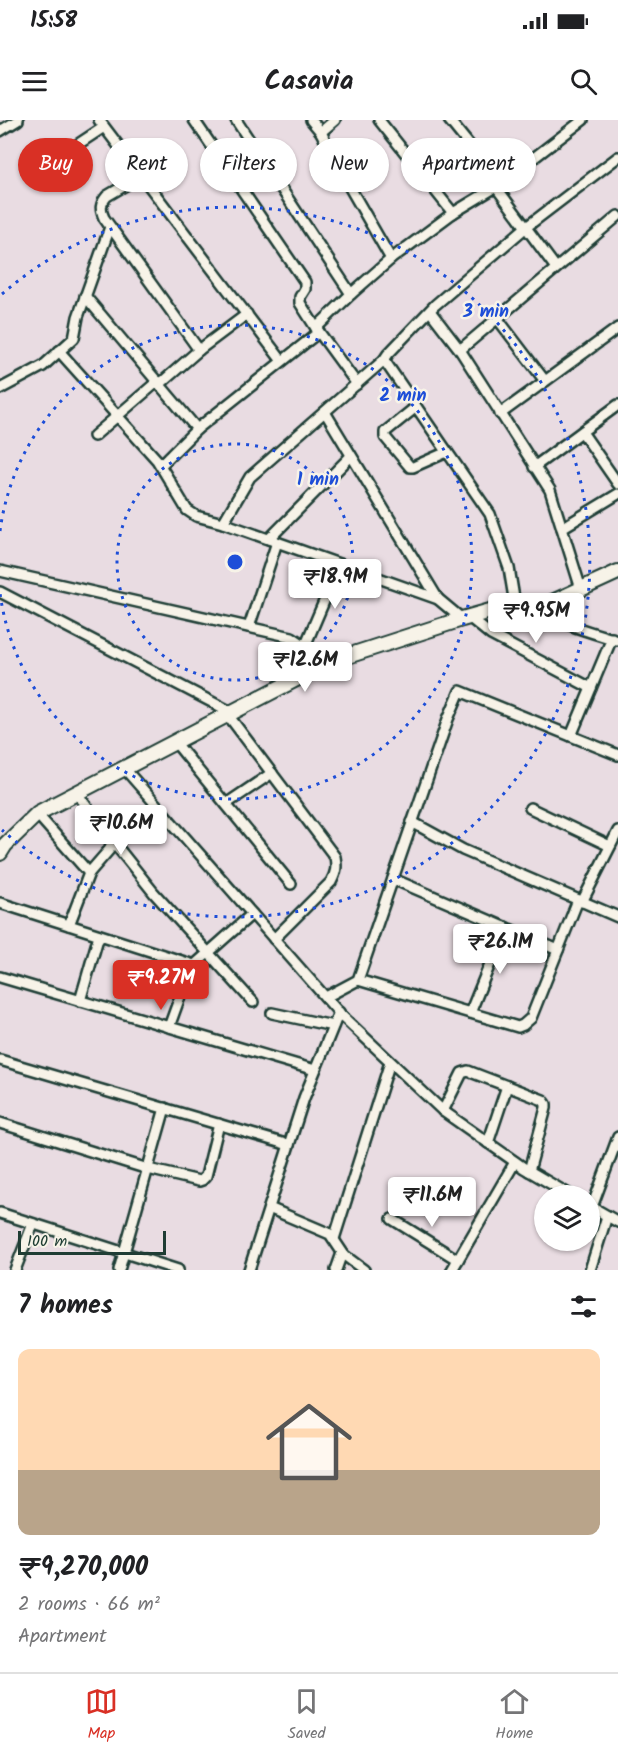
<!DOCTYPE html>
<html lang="en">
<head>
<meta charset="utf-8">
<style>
	:root { --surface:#fff; --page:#f2f2f2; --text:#202124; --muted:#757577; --line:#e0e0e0; --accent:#d93025 }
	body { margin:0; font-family:Kalam,sans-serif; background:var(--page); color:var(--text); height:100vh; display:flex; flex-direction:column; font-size:22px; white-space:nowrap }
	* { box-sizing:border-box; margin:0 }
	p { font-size:20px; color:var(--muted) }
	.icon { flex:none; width:33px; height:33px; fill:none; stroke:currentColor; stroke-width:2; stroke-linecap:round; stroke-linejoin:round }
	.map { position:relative; height:1150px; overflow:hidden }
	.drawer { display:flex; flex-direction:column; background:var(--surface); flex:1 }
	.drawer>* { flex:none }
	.banner { position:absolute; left:18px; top:18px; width:582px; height:54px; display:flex; gap:12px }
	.controls { position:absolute; left:534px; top:1065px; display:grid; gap:12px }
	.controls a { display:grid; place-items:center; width:66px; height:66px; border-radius:50%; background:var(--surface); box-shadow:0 2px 4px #0004; font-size:30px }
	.scale { position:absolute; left:18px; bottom:15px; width:148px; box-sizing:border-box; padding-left:6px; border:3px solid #1f3d34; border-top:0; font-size:16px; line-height:21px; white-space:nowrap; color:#1f3d34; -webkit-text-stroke:4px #f7f3e8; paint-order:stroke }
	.price { position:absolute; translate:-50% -51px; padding:0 14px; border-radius:6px; background:#fff; color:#222; font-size:20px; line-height:39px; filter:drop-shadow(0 2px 3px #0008) }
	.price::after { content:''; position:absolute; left:50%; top:36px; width:18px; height:14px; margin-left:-9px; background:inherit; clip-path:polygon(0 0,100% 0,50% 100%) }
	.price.active { background:var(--accent); color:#fff }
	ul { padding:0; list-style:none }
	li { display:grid; align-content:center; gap:12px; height:318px; padding:0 18px }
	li+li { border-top:2px solid var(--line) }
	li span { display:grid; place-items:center; height:186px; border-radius:12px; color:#555 }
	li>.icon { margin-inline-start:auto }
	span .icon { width:108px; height:108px; fill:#fffc; stroke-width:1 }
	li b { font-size:26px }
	h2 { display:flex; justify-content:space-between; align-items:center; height:72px; padding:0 18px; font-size:26px }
	.chip { padding:0 21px; border-radius:27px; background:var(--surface); box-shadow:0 2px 4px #0004; font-size:21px; line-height:54px }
	.chip.active { background:var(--accent); color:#fff }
	.status { display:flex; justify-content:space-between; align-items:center; height:42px; padding:0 30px; background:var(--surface); direction:ltr }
	.status svg { height:16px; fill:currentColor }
	header { display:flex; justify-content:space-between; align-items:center; height:78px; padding:0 18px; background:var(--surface); font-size:27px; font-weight:600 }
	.dock { display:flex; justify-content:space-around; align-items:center; height:84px; border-top:2px solid var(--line); background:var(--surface); font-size:16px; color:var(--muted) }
	.dock a { display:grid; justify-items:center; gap:3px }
	.dock .active { color:var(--accent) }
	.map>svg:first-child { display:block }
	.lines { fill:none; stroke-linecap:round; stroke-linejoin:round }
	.street-casing { stroke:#1f3d34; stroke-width:14 }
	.secondary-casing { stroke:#1f3d34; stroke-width:18 }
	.street { stroke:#f7f3e8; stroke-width:9 }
	.secondary { stroke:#f7f3e8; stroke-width:14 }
	.ring { fill:none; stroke:#1d4ed8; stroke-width:3; stroke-dasharray:3 6 }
	.centre { fill:#1d4ed8; stroke:#f7f3e8; stroke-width:3 }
	.ring-label { font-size:18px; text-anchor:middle; font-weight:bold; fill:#1d4ed8; stroke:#f7f3e8; stroke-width:5; stroke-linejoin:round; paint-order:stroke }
</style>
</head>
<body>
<div class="status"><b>15:58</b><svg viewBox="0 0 49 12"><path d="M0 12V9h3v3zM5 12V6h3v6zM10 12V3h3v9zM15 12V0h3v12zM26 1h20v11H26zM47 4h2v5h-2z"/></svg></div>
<header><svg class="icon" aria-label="menu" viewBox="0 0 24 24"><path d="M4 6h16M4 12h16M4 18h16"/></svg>Casavia<svg class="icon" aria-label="search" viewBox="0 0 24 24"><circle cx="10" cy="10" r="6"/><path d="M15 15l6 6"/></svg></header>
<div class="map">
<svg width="618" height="1150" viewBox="0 0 618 1150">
	<rect width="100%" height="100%" fill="#e9dce2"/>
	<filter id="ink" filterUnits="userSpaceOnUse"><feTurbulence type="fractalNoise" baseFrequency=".0167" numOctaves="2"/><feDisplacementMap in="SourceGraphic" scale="12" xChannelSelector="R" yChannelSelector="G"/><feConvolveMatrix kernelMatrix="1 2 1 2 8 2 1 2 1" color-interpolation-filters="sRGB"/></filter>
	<g filter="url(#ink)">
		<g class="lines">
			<!-- street casing -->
			<g class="street-casing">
				<g id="street">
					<polyline points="99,0 282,241"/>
					<polyline points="194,0 305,162 305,169 300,177 300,183 316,208 357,264"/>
					<polyline points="236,0 351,174 316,208"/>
					<polyline points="311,0 321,12 335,0"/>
					<polyline points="379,0 453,93"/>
					<polyline points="449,0 500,63"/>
					<polyline points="0,11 18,0"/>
					<polyline points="321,12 338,47 391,139 453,93 496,67 583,0"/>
					<polyline points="36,52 104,7"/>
					<path d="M141,56L107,76C100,84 100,89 104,98L199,230L160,264"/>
					<polyline points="496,67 556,148"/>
					<polyline points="351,174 391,139"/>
					<polyline points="85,176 197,309 319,212"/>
					<polyline points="430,191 460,230 550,370 581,469"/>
					<polyline points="497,198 545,261"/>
					<polyline points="199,230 247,194"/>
					<polyline points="460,230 618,96"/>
					<polyline points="59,231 157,340 187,390 196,396 223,403"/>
					<polyline points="384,240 388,234 435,185 525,108 618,37"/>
					<polyline points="0,269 43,246 74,218 78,197 110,107"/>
					<polyline points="416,287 385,312 385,317 410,347 413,347 447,332"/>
					<polyline points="325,292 438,479"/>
					<polyline points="500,294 618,208"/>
					<polyline points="582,312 618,364"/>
					<polyline points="94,316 158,261"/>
					<polyline points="161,345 197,309"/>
					<polyline points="534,347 618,285"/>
					<polyline points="562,408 618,374"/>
					<polyline points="269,419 351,336"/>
					<polyline points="0,451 292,517 329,542"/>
					<polyline points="0,472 233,593"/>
					<path d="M535,486C559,504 587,511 616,520"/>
					<polyline points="469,497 491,515 591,568"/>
					<polyline points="462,499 438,479 223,403 250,357 384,240 490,394 509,448 515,484"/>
					<polyline points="249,507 277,422"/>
					<polyline points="305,526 340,444"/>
					<path d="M228,595L335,737C337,747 336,753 331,762L274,819"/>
					<polyline points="571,616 612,518"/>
					<polyline points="175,622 291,764"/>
					<polyline points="124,648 341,895 443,991 524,1048 572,1076"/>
					<polyline points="226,684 272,653"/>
					<polyline points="530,688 610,726"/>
					<polyline points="37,694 89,753"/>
					<polyline points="412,702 463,730 618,797"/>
					<polyline points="111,719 154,773 253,882"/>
					<polyline points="393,759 558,830"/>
					<polyline points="582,782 618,711"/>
					<polyline points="0,783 194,845"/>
					<polyline points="69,805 89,753 109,730 112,722 77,673"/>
					<polyline points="0,857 315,950"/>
					<polyline points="358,860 518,907 523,905 531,898 578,780"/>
					<polyline points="326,877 358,860 448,599 460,571 618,635"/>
					<polyline points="80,881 99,815"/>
					<polyline points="272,893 333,906"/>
					<polyline points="470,893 505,807"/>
					<polyline points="169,907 190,849 252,794"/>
					<polyline points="0,940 289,1025"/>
					<polyline points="443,991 462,953 468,951 543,980 546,984 546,988 529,1051"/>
					<polyline points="0,1003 148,1049 199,1061 202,1060 206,1056 219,1004"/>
					<polyline points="488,1023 507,966"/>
					<polyline points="590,1086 618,1102"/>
					<polyline points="592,1087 618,1017"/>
					<polyline points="269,1088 330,1114 344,1135 364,1150"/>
					<polyline points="0,1093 178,1150"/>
					<polyline points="392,1099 458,1140"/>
					<polyline points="334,1119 390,942"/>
					<polyline points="15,1150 33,1104"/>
					<polyline points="119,1150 165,988"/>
					<polyline points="249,1150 304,978 339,892"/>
					<polyline points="336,1150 342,1133"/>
					<polyline points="452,1150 515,1042"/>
					<polyline points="590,1150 607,1096"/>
				</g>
			</g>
			<!-- secondary casing -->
			<g class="secondary-casing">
				<polyline id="secondary" points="0,733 5,725 38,693 329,542 462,499 515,484 546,485 618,452"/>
			</g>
			<!-- street -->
			<use href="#street" class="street"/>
			<!-- secondary -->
			<use href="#secondary" class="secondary"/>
		</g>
	</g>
	<!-- distance rings -->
	<g class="ring">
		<circle cx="235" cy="442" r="118"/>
		<path d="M0 411A237 237 0 1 1 0 473"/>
		<path d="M2 174A355 355 0 1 1 2 710"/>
	</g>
	<circle cx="235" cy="442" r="9" class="centre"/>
	<g class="ring-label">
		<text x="486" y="197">3 min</text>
		<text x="403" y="281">2 min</text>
		<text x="318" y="365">1 min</text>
	</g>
</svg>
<div class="controls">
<a><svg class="icon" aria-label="layers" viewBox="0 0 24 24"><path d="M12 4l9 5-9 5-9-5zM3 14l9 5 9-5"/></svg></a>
</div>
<div class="scale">100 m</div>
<b class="price" style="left:335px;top:490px">₹18.9M</b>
<b class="price" style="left:536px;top:524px">₹9.95M</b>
<b class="price" style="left:305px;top:573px">₹12.6M</b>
<b class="price" style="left:121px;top:736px">₹10.6M</b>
<b class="price" style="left:500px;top:855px">₹26.1M</b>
<b class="price active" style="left:161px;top:891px">₹9.27M</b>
<b class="price" style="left:432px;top:1108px">₹11.6M</b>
<div class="banner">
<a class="chip active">Buy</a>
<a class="chip">Rent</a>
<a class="chip">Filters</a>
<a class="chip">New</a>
<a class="chip">Apartment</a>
</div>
</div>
<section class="drawer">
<h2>7 homes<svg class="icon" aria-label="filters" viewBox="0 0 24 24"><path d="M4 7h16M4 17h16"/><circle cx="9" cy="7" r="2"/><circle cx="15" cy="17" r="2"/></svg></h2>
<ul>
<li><span style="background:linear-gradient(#ffd9b3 65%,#b9a48a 0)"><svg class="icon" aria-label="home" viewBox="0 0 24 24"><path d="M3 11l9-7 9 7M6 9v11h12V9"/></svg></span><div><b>₹9,270,000</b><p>2 rooms · 66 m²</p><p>Apartment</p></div></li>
</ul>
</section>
<nav class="dock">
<a class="active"><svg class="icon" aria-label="map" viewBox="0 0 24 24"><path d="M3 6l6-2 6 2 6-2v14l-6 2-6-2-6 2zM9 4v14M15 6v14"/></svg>Map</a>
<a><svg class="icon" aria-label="saved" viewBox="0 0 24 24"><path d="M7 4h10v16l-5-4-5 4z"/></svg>Saved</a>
<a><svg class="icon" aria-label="home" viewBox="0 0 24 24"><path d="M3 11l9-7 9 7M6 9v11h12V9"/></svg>Home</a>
</nav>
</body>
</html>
